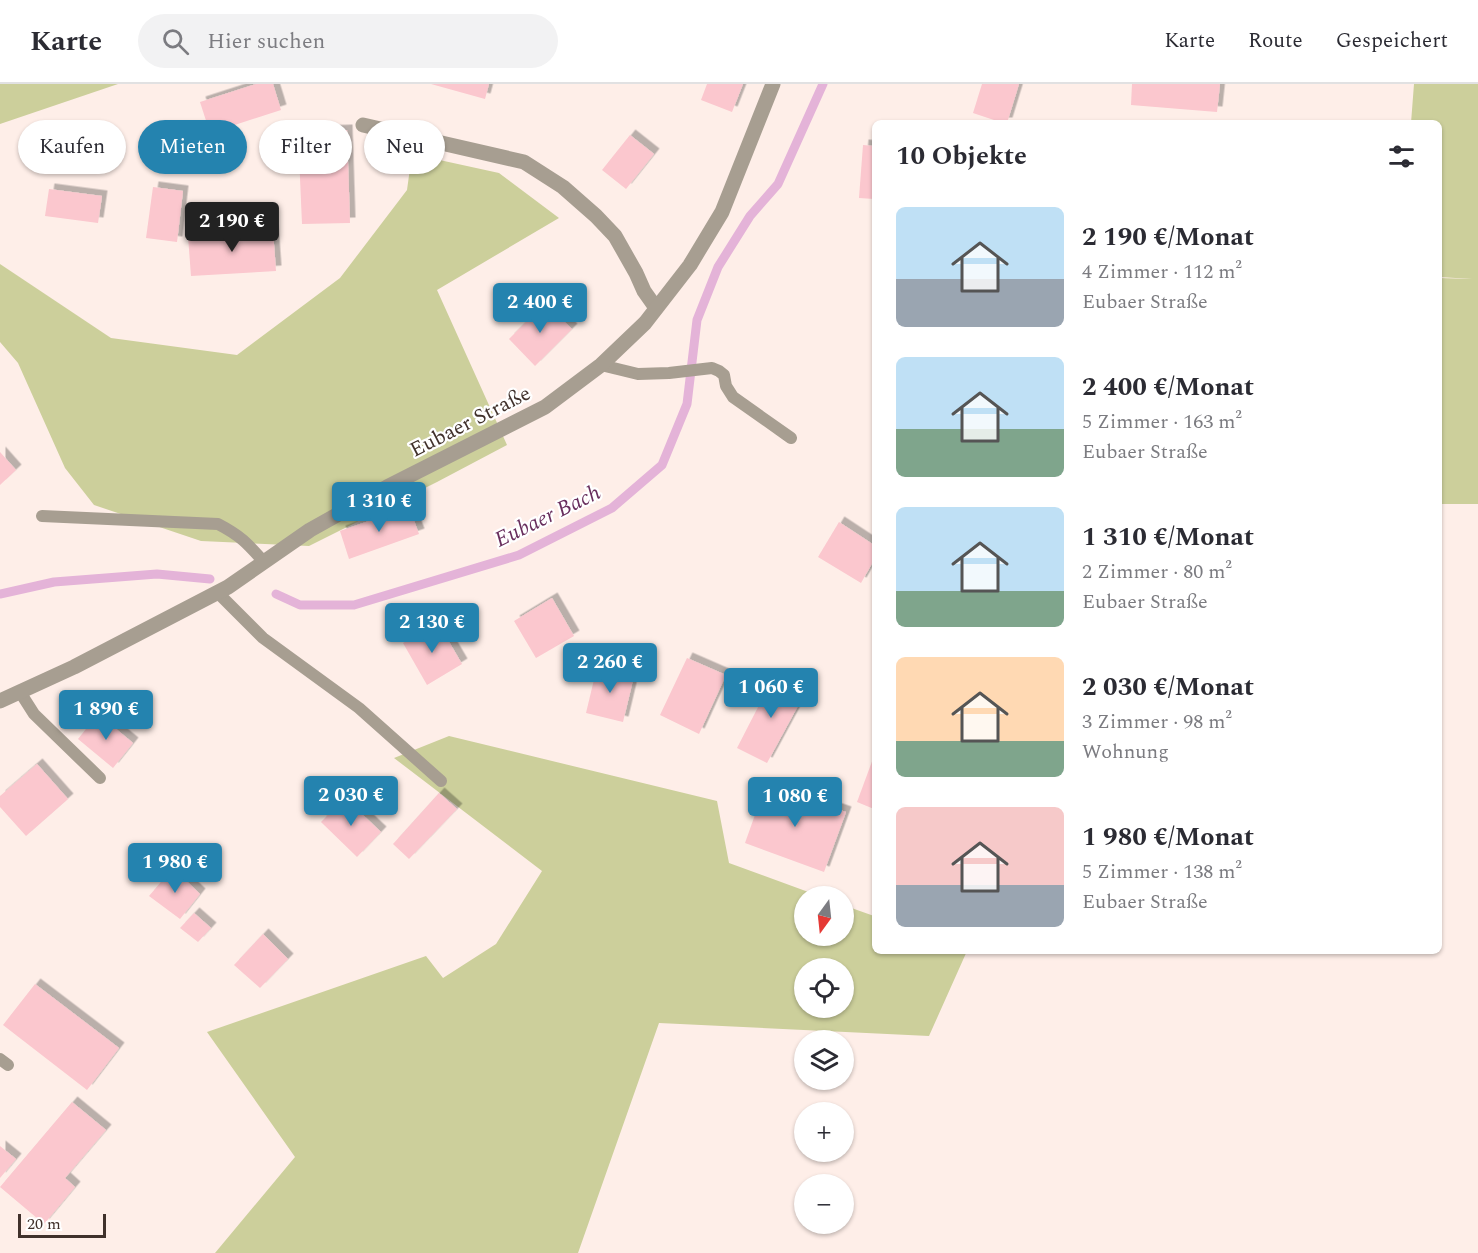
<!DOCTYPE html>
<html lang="de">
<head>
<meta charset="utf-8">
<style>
	:root { --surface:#fff; --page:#f2f2f3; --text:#2b2b33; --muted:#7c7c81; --line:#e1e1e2; --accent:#2483af }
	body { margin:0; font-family:Spectral,serif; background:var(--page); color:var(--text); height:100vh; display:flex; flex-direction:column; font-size:22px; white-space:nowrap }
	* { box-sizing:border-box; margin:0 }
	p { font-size:20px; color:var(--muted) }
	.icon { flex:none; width:33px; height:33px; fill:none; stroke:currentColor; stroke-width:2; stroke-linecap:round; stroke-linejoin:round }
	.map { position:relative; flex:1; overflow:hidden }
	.side { position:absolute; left:872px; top:36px; width:570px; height:834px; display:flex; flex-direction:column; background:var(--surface); border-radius:9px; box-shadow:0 2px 4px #0004 }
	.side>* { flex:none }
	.top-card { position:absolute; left:18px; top:36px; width:570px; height:54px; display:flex; gap:12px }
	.needle { width:39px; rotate:195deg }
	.buttons { position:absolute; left:794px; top:802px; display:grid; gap:12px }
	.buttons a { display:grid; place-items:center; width:60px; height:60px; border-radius:50%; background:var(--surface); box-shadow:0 2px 4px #0004; font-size:30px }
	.scale { position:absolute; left:18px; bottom:15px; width:88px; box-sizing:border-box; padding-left:6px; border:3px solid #40312b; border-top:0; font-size:16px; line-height:21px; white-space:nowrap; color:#40312b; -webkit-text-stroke:4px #fff; paint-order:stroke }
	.price { position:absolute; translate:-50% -51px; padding:0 14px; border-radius:6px; background:var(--accent); color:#fff; font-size:20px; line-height:39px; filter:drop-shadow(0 2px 3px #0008) }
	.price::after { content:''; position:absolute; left:50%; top:36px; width:18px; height:14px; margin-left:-9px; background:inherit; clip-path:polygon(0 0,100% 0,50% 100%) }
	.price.on { background:#222; color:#fff }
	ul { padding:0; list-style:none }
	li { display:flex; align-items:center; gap:18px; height:150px; padding:0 24px }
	li span { display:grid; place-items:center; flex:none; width:168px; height:120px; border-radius:9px; color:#555 }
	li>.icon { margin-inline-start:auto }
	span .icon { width:72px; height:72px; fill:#fffc; stroke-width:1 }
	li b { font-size:26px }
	h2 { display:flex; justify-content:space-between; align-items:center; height:72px; padding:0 24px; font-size:26px }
	.chip { padding:0 21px; border-radius:27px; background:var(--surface); box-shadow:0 2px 4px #0004; font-size:21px; line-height:54px }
	.chip.on { background:var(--accent); color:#fff }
	header { display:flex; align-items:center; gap:36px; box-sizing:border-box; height:84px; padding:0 30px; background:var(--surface); border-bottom:2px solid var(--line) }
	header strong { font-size:28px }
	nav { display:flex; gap:33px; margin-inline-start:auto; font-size:21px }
	.search { width:420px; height:54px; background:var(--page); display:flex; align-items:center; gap:15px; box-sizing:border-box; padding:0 21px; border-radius:33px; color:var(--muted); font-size:22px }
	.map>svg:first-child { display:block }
	.green { fill:#cccf9b; fill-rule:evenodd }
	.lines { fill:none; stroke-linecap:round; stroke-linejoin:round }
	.stream { stroke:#e4b3d8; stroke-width:9 }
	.building { fill:#fbc7ce; filter:url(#shadow) }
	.service { stroke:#a79e91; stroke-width:12 }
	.minor { stroke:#a79e91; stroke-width:15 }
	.tertiary { stroke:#a79e91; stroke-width:15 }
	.labels { text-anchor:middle; stroke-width:4.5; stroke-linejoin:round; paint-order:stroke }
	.street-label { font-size:21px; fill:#40312b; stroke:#fff }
	.water-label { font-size:22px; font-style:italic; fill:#682e5d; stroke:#fff }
</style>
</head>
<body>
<header>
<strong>Karte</strong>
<div class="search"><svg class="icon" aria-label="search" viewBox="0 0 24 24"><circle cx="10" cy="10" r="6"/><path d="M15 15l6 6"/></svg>Hier suchen</div>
<nav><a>Karte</a><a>Route</a><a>Gespeichert</a></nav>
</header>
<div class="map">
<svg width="1478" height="1169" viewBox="0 0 1478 1169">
	<defs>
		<filter id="shadow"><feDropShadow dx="5.5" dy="-5.5" stdDeviation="0" flood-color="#0004"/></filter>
	</defs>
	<rect width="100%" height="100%" fill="#feeee8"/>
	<!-- green -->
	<g class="green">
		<polygon points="0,0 118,0 0,40"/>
		<polygon points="1414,0 1478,0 1478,420 1439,420 1439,194 1472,195 1439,193 1438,39 1411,39"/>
		<polygon points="412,70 499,89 559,134 437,206 507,361 437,398 309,462 201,457 94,421 65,384 18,279 0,258 0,180 111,254 237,271 340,194 407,106"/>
		<path d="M449,652L717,717L729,779L822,813H804V852H843V821L874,832V867H967L929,952L659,939L578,1169H215L295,1073L207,948L426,872L443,894L496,860L542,787L394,674ZM804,885H843V924H804Z"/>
	</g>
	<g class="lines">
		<!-- stream -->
		<g class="stream">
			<polyline points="0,510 54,498 157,490 210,495"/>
			<polyline points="276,510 300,521 354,521 519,471 612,424 662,381 687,320 697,236 718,183 750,132 778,100 823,0"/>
		</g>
	</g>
	<!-- building -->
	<g class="building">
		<polygon points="256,0 273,0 281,26 210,49 200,18"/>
		<polygon points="431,0 489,0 485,15"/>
		<polygon points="707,0 743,0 732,28 701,16"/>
		<polygon points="982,0 1019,0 1007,39 1003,39 973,29"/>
		<polygon points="1132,0 1220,0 1217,28 1131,21"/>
		<polygon points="347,46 350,139 302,140 298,48"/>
		<polygon points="630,51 654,70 626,105 602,86"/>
		<polygon points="863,61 874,62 874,115 859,114"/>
		<polygon points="153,103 183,107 177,158 146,154"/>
		<polygon points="49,105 102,112 98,139 45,132"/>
		<polygon points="273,146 276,187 191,192 188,152"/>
		<polygon points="545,219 572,245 535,282 509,255"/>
		<polygon points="0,368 16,386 0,401"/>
		<polygon points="409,423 419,450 349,475 340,447"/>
		<polygon points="839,438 874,461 874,476 861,499 818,473"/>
		<polygon points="552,514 574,552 536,574 514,537"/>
		<polygon points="438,539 462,580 427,601 403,559"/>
		<polygon points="687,574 726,591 699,650 660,631"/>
		<polygon points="597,583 634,592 623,638 586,629"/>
		<polygon points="775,590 806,607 767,679 737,664"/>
		<polygon points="98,630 133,659 113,684 78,655"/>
		<polygon points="874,672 874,725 857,718"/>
		<polygon points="37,680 68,715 26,752 0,723 0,712"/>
		<polygon points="766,700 846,728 824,788 745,759"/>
		<polygon points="439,709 457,725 409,775 393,760"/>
		<polygon points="345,714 381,748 357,773 321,738"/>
		<polygon points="173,784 200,810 180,835 149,812"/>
		<polygon points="194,829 211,844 198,858 180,844"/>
		<polygon points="263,850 288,875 260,904 234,881"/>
		<polygon points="35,900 119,964 87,1006 3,941"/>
		<polygon points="72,1018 106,1046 65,1094 75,1103 44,1140 0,1103"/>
		<polygon points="0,1062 16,1075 0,1094"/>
	</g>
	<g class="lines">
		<!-- service -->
		<g class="service">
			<polyline points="601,281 638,290 669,289 712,284 719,287 724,291 726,302 733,313 791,354"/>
			<path d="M42,432L218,440C241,452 247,459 264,478"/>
			<polyline points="218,509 263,554 359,624 441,697"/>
			<polyline points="20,608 34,630 100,694"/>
			<polyline points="0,975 8,981"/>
		</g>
		<!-- minor -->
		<polyline class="minor" points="363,41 524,78 563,103 596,132 615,152 636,189 644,207 656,224"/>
		<!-- tertiary -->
		<polyline class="tertiary" points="0,617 74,583 228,503 310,446 387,403 545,323 601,281 645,239 690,181 722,128 773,0"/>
	</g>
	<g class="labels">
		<!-- street labels -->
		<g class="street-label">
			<text transform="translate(470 337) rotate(-27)" y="7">Eubaer Straße</text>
		</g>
		<!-- water labels -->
		<g class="water-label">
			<text transform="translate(547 431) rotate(-26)" y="8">Eubaer Bach</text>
		</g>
	</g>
</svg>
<div class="buttons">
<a><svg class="needle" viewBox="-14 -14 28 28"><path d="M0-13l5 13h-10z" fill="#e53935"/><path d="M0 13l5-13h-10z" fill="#7c7c81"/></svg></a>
<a><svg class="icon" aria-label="locate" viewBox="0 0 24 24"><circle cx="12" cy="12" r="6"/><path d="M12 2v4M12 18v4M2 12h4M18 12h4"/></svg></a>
<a><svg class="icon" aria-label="layers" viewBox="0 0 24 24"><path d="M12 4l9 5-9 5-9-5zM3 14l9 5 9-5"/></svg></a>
<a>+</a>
<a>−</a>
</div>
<div class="scale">20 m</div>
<b class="price on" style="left:232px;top:169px">2 190 €</b>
<b class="price" style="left:540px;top:250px">2 400 €</b>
<b class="price" style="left:379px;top:449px">1 310 €</b>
<b class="price" style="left:432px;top:570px">2 130 €</b>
<b class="price" style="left:610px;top:610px">2 260 €</b>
<b class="price" style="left:771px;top:635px">1 060 €</b>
<b class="price" style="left:106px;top:657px">1 890 €</b>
<b class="price" style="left:351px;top:743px">2 030 €</b>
<b class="price" style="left:795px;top:744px">1 080 €</b>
<b class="price" style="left:175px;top:810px">1 980 €</b>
<div class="top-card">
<a class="chip">Kaufen</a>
<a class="chip on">Mieten</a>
<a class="chip">Filter</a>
<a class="chip">Neu</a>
</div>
<section class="side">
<h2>10 Objekte<svg class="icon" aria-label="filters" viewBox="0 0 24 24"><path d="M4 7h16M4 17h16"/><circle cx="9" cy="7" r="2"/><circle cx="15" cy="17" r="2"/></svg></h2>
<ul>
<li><span style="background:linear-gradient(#bfe0f5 60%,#9aa5b1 0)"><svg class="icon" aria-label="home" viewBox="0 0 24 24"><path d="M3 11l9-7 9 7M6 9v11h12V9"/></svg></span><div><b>2 190 €/Monat</b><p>4 Zimmer · 112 m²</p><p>Eubaer Straße</p></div></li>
<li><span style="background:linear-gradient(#bfe0f5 60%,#7fa58c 0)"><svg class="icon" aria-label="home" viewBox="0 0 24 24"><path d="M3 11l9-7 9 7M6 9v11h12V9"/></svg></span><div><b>2 400 €/Monat</b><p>5 Zimmer · 163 m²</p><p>Eubaer Straße</p></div></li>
<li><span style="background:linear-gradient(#bfe0f5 70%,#7fa58c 0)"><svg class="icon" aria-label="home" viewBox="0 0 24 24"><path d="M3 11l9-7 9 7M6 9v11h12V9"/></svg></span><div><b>1 310 €/Monat</b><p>2 Zimmer · 80 m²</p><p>Eubaer Straße</p></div></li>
<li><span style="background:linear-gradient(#ffd9b3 70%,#7fa58c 0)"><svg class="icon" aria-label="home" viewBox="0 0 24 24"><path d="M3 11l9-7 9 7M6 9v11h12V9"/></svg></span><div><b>2 030 €/Monat</b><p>3 Zimmer · 98 m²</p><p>Wohnung</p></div></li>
<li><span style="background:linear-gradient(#f6c9c9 65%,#9aa5b1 0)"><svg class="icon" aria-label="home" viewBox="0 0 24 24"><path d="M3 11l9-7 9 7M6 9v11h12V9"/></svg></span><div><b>1 980 €/Monat</b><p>5 Zimmer · 138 m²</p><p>Eubaer Straße</p></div></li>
</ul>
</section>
</div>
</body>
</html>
